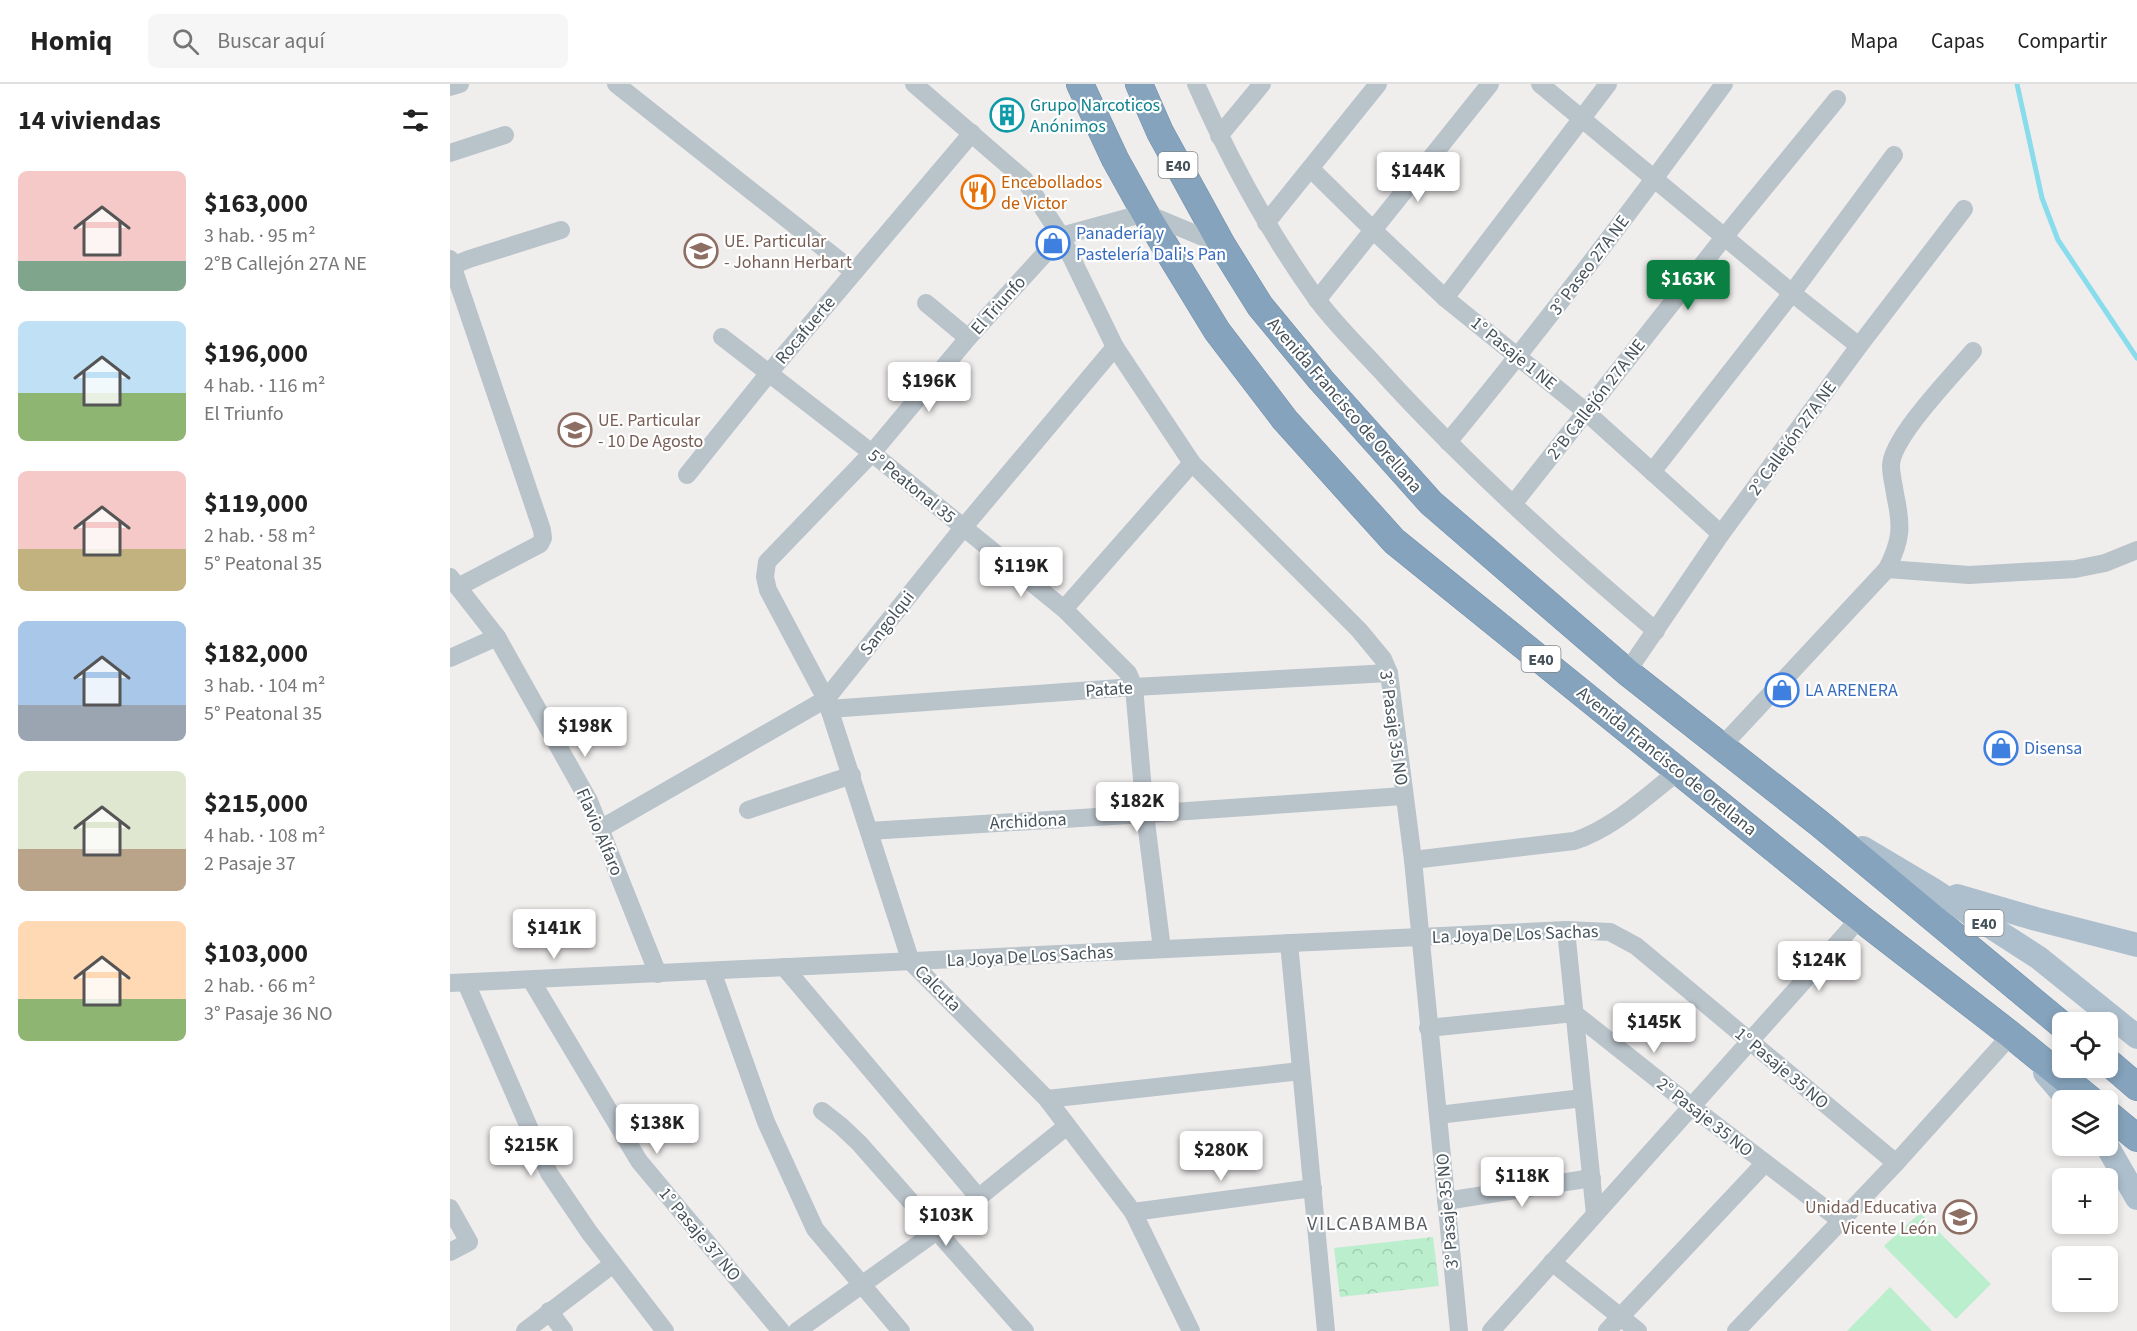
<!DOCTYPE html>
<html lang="es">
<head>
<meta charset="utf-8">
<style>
	:root { --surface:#fff; --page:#f6f6f6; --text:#222; --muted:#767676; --line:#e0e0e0; --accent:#0b8043 }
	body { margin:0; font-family:"Source Sans 3",sans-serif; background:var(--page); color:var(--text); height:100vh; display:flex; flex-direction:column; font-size:22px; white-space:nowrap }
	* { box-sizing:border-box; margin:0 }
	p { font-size:20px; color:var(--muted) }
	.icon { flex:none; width:33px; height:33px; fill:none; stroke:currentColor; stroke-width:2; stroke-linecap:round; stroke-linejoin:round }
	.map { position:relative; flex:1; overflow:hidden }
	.panel { display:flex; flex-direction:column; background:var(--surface); width:450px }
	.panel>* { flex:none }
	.controls { position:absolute; left:1602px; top:928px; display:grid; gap:12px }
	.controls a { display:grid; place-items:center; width:66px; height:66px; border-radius:9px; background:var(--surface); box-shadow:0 3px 9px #0003; font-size:30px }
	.price { position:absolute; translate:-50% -51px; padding:0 14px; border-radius:6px; background:#fff; color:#222; font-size:20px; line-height:39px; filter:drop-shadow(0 2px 3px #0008) }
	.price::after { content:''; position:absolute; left:50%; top:36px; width:18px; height:14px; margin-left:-9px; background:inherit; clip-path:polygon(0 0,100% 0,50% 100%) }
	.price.on { background:var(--accent); color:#fff }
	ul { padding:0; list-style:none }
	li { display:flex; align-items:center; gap:18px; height:150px; padding:0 18px }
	li span { display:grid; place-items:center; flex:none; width:168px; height:120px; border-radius:9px; color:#555 }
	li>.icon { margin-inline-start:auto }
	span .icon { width:72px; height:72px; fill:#fffc; stroke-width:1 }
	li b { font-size:26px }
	h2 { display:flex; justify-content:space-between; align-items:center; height:72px; padding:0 18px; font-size:26px }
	header { display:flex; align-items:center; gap:36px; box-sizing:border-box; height:84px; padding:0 30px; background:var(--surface); border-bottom:2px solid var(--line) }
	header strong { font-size:28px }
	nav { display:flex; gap:33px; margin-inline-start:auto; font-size:21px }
	.search { width:420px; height:54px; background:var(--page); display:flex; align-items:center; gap:15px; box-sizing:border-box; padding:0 21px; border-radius:9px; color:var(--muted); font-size:22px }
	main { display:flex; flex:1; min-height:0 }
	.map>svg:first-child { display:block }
	.park { fill:url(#park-crowns) }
	.garden { fill:#bec }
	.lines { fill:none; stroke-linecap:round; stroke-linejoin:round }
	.stream { stroke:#88dceb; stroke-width:5 }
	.highway-casing { stroke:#708ea8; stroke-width:28 }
	.minor { stroke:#b9c3ca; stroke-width:18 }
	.major { stroke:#adbfcc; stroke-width:24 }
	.highway { stroke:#85a3bc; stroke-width:27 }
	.labels { text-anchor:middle; stroke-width:4.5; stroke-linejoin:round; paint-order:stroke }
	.shield { fill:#fff; stroke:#7e868c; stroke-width:1.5 }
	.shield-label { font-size:16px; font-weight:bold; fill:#46525a }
	.culture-label { font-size:18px; fill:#0d838f; stroke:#fff; text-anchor:start }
	.food-label { font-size:18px; fill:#c56008; stroke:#fff; text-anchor:start }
	.shop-label { font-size:18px; fill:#366cbe; stroke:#fff; text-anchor:start }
	.education-label { font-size:18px; fill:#785e54; stroke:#fff; text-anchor:start }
	.street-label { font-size:18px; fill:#46525a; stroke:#fff }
	.neighbourhood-label { font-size:20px; letter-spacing:1.5px; fill:#5a5e62; stroke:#fff }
</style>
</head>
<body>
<header>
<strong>Homiq</strong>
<div class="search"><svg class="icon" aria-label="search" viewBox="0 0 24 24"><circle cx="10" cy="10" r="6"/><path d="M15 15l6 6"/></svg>Buscar aquí</div>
<nav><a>Mapa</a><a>Capas</a><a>Compartir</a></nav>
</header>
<main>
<section class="panel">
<h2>14 viviendas<svg class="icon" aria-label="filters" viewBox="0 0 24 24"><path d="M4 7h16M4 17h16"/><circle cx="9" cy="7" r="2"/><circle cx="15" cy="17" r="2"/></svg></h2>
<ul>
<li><span style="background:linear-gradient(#f6c9c9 75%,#7fa58c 0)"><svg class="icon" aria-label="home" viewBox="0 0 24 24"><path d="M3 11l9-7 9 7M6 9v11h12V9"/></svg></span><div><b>$163,000</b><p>3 hab. · 95 m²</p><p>2°B Callejón 27A NE</p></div></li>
<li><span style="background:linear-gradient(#bfe0f5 60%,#8fb573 0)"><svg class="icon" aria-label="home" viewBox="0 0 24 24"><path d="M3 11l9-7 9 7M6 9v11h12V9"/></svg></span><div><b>$196,000</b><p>4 hab. · 116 m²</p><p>El Triunfo</p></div></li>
<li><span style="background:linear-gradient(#f6c9c9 65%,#c2b280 0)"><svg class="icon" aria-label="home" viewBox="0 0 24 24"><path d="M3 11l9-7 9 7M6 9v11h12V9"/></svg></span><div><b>$119,000</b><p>2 hab. · 58 m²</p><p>5° Peatonal 35</p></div></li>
<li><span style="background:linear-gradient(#a9c7e8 70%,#9aa5b1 0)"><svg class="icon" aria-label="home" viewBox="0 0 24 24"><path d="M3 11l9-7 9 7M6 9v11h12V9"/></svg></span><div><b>$182,000</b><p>3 hab. · 104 m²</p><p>5° Peatonal 35</p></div></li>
<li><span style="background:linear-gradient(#dfe7d0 65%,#b9a48a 0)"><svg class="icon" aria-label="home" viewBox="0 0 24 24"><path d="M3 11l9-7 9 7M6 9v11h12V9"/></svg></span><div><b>$215,000</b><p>4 hab. · 108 m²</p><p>2 Pasaje 37</p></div></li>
<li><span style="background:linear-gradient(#ffd9b3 65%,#8fb573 0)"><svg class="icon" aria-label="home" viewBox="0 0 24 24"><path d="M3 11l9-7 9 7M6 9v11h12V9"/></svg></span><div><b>$103,000</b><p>2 hab. · 66 m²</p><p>3° Pasaje 36 NO</p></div></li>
</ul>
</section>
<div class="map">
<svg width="1687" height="1247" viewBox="0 0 1687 1247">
	<defs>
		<pattern id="park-crowns" width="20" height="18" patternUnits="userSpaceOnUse" patternTransform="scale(1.5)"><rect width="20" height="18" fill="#bec"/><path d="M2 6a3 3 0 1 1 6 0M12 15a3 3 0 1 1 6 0" fill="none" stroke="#a2ceb1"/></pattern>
	</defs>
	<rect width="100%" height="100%" fill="#f0eded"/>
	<!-- park -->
	<polygon class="park" points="983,1153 989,1202 890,1213 884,1164"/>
	<!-- garden -->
	<g class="garden">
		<polygon points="1470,1129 1541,1200 1506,1235 1434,1162"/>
		<polygon points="1440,1203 1482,1247 1397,1247"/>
	</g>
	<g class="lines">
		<!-- stream -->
		<polyline class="stream" points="1567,0 1592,114 1608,156 1687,274"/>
		<!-- highway casing -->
		<g class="highway-casing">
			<g id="highway">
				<polyline points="630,0 665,75 695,129 767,247 835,336 944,457 1410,834 1561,951 1642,1017"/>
				<polyline points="689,0 710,48 772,161 810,222 871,296 981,419 1177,588 1370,740 1612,941"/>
				<polyline points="1658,978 1687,1003"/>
				<polyline points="1658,1030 1687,1054"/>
			</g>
		</g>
		<!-- minor -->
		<g class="minor">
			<polyline points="166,0 404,188"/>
			<polyline points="464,0 574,95 611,152 695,129 772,161"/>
			<path d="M746,0C779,75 818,147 866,214C884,239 908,262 929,285C1014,379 1109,465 1206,547"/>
			<polyline points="1090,0 1342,209 1409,262"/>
			<polyline points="0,3 10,0"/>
			<polyline points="769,52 812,0"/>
			<polyline points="0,69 55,51"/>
			<polyline points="861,85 923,146 995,214 1135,327 1271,450"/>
			<polyline points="816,139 928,0"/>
			<polyline points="0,175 92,446 93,454 90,460 8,503"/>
			<polyline points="2,182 19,175 111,146"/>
			<polyline points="995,214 1158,0"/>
			<polyline points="867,216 1040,0"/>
			<polyline points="476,219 518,254"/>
			<polyline points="272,253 422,369 614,525 678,589 684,603 695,730 712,865"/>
			<path d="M998,358C1094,242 1185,122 1274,0"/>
			<polyline points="1202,388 1342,209 1444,71"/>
			<polyline points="237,391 319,289 522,49"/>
			<polyline points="1064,419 1275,152 1387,15"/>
			<polyline points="1437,485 1519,491 1625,485 1655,479 1687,466"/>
			<polyline points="0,493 47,553 139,717 208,890"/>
			<polyline points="614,525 742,379"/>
			<polyline points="0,574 47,553"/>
			<polyline points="1177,588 1271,450 1409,262 1514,125"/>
			<polyline points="379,625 684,603 939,589"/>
			<path d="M1272,662L1437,485C1452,455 1452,442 1445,410C1444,401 1441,391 1441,382C1441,354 1503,291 1523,267"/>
			<polyline points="298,726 402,691"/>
			<polyline points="150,745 376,615 513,444 665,263"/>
			<polyline points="419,747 695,730 953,712"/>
			<path d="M963,776L1124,757C1164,744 1196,712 1229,687"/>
			<polyline points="1116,846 1145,1130"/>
			<polyline points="839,859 876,1247"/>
			<polyline points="334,883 529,1114"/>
			<polyline points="262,887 316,1038 365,1145 451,1247"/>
			<polyline points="81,896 189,1077 331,1247"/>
			<polyline points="0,899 1116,846 1160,848 1186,862 1446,1079"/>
			<polyline points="16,899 99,1089 139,1148 215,1247"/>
			<polyline points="978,944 1124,929 1241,1022 1390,1136"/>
			<polyline points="597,1015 851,987"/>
			<polyline points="372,1027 391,1042 409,1059 575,1247"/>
			<polyline points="988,1031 1133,1014"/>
			<polyline points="996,1117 1142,1094"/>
			<polyline points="0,1124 19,1158 0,1168"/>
			<polyline points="683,1128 863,1104"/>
			<polyline points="1102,1178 1188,1247"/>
			<polyline points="99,1227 114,1247"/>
			<polyline points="75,1247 163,1180"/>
			<polyline points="347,1247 487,1147 617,1042"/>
			<polyline points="741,1247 683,1128 597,1015 461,878 376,615 318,506 315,493 317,478 422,369 518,254 611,152 665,263 742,379 909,546 933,575 939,589 963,776 1009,1247"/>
			<polyline points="1041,1247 1410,834"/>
			<polyline points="1157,1247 1315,1079"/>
			<polyline points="1286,1247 1446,1079 1561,951"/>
		</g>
		<!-- major -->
		<g class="major">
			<polyline points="1413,764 1482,805 1589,874 1687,953"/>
			<polyline points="1507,812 1586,835 1687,861"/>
			<polyline points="1595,989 1619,1017"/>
			<polyline points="1657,1062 1687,1114"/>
		</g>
		<!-- highway -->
		<use href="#highway" class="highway"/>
	</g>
	<!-- icons -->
	<defs>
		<g id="building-ring" transform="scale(1.725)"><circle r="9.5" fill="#fff" stroke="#0f9aa8" stroke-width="1.5"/><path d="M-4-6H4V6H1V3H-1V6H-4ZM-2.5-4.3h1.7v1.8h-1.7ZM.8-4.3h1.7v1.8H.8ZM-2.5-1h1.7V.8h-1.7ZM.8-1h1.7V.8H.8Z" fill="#0f9aa8"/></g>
		<g id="restaurant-ring" transform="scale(1.725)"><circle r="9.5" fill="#fff" stroke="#e8710a" stroke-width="1.5"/><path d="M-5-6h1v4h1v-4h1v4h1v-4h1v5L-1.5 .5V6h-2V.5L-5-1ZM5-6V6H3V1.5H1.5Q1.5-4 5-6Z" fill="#e8710a"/></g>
		<g id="shop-ring" transform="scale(1.725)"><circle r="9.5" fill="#fff" stroke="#3f7fe0" stroke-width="1.5"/><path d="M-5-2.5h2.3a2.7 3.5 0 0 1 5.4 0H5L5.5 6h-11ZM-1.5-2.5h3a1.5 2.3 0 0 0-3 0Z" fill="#3f7fe0"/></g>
		<g id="school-ring" transform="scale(1.725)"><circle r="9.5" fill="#fff" stroke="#8d6e63" stroke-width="1.5"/><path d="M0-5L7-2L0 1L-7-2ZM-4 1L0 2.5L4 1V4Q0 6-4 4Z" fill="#8d6e63"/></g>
	</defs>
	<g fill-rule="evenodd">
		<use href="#building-ring" x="557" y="31"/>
		<use href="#restaurant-ring" x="528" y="108"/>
		<use href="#shop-ring" x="603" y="159"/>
		<use href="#school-ring" x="251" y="167"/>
		<use href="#school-ring" x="125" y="346"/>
		<use href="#shop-ring" x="1332" y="606"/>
		<use href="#shop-ring" x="1551" y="664"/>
		<use href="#school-ring" x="1510" y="1133"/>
	</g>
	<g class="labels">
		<!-- shield labels -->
		<g class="shield">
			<rect x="708.5" y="68" width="39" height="26" rx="4.5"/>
			<rect x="1071.5" y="562" width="39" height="26" rx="4.5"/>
			<rect x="1514.5" y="826" width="39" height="26" rx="4.5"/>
		</g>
		<g class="shield-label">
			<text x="728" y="87">E40</text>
			<text x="1091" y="581">E40</text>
			<text x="1534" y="845">E40</text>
		</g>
		<!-- culture labels -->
		<g class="culture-label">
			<text x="580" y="27">Grupo Narcoticos<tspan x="580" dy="21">Anónimos</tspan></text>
		</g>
		<!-- food labels -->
		<g class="food-label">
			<text x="551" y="104">Encebollados<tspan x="551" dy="21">de Victor</tspan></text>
		</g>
		<!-- shop labels -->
		<g class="shop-label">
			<text x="626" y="155">Panadería y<tspan x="626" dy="21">Pastelería Dali's Pan</tspan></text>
			<text x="1355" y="612">LA ARENERA</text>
			<text x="1574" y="670">Disensa</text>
		</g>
		<!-- education labels -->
		<g class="education-label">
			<text x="274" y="163">UE. Particular<tspan x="274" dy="21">- Johann Herbart</tspan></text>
			<text x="148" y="342">UE. Particular<tspan x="148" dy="21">- 10 De Agosto</tspan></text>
			<text x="1487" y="1129" text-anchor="end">Unidad Educativa<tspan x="1487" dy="21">Vicente León</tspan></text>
		</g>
		<!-- street labels -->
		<g class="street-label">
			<text transform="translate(1139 181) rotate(-53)" y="6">3° Paseo 27A NE</text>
			<text transform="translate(548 221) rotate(-48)" y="6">El Triunfo</text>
			<text transform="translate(355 246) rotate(-50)" y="6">Rocafuerte</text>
			<text transform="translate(1064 269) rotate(39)" y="6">1° Pasaje 1 NE</text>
			<text transform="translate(1146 315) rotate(-52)" y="6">2°B Callejón 27A NE</text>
			<text transform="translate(895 321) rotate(49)" y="6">Avenida Francisco de Orellana</text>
			<text transform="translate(1342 354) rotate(-54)" y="6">2° Callejón 27A NE</text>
			<text transform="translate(462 402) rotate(39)" y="6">5° Peatonal 35</text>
			<text transform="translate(437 539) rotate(-52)" y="6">Sangolqui</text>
			<text transform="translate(659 605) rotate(-4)" y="6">Patate</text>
			<text transform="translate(944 644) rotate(82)" y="6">3° Pasaje 35 NO</text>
			<text transform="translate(1217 677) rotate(39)" y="6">Avenida Francisco de Orellana</text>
			<text transform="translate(578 737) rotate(-3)" y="6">Archidona</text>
			<text transform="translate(150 748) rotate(67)" y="6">Flavio Alfaro</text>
			<text transform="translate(1065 850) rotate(-2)" y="6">La Joya De Los Sachas</text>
			<text transform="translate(580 872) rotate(-3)" y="6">La Joya De Los Sachas</text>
			<text transform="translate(488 904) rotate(45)" y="6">Calcuta</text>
			<text transform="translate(1332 984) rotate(40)" y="6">1° Pasaje 35 NO</text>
			<text transform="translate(1255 1033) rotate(38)" y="6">2° Pasaje 35 NO</text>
			<text transform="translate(997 1127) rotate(-95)" y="6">3° Pasaje 35 NO</text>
			<text transform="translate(250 1150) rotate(50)" y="6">1° Pasaje 37 NO</text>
		</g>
		<!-- neighbourhood labels -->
		<g class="neighbourhood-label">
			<text x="918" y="1146">VILCABAMBA</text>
		</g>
	</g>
</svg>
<div class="controls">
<a><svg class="icon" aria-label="locate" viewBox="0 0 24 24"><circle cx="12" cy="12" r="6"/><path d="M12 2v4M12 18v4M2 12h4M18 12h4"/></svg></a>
<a><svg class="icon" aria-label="layers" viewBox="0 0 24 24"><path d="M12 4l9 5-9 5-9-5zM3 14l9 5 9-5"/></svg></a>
<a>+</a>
<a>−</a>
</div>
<b class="price" style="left:968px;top:119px">$144K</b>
<b class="price on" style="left:1238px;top:227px">$163K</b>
<b class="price" style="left:479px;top:329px">$196K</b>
<b class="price" style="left:571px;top:514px">$119K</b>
<b class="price" style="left:135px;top:674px">$198K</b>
<b class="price" style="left:687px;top:749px">$182K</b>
<b class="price" style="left:104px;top:876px">$141K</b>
<b class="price" style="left:1369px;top:908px">$124K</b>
<b class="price" style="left:1204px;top:970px">$145K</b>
<b class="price" style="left:207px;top:1071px">$138K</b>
<b class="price" style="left:81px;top:1093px">$215K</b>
<b class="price" style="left:771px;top:1098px">$280K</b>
<b class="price" style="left:1072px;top:1124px">$118K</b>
<b class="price" style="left:496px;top:1163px">$103K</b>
</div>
</main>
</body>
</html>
